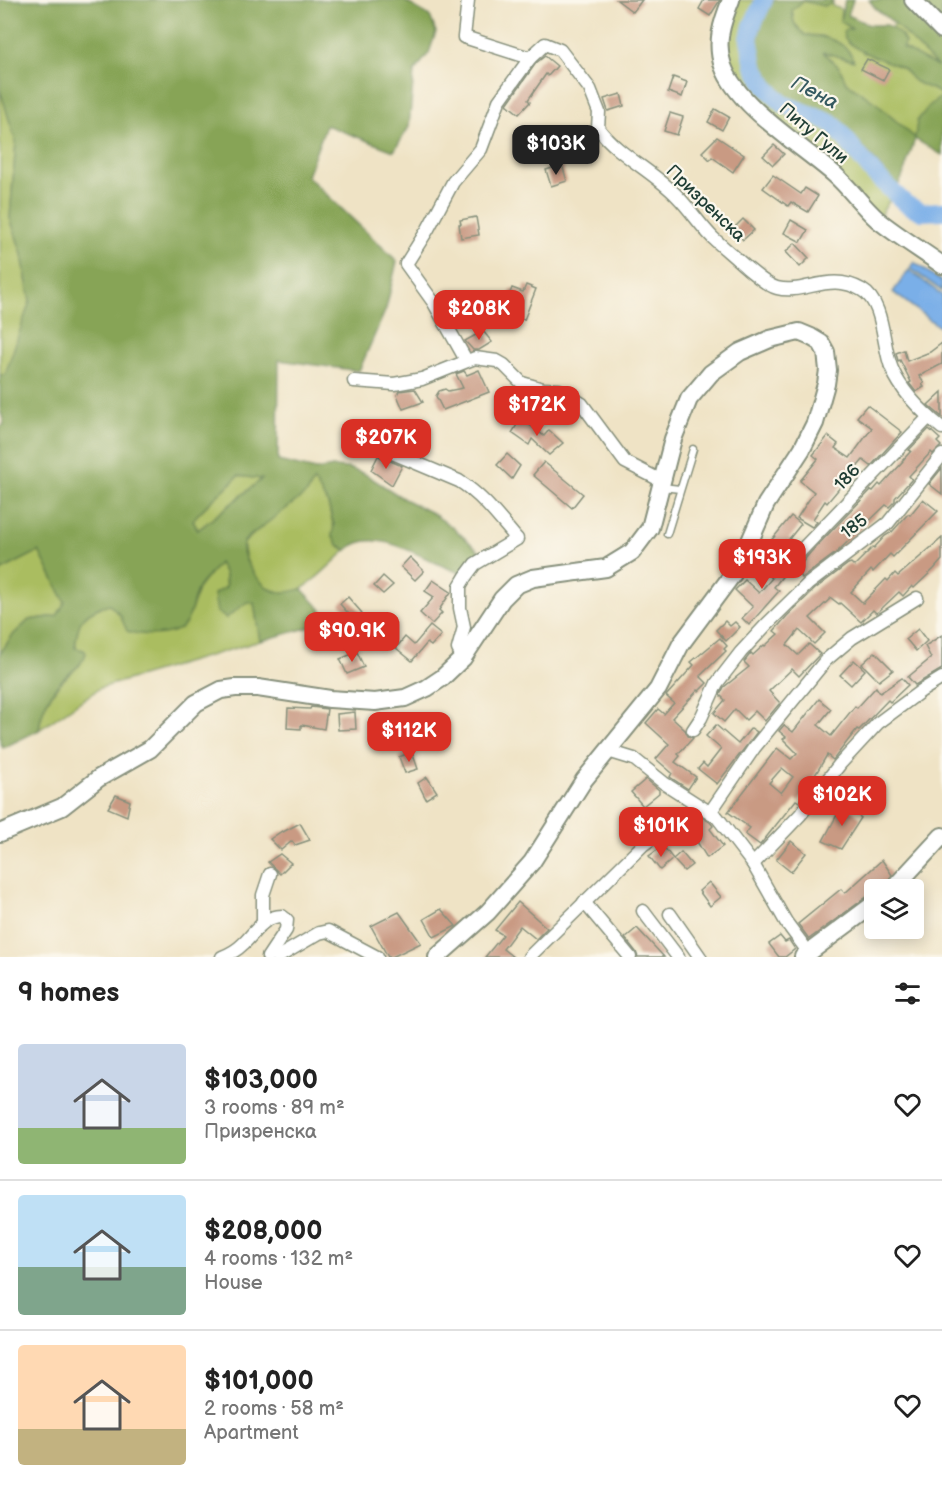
<!DOCTYPE html>
<html lang="en">
<head>
<meta charset="utf-8">
<style>
	:root { --surface:#fff; --page:#f6f6f6; --text:#222; --muted:#767676; --line:#e0e0e0; --accent:#d93025 }
	body { margin:0; font-family:"Balsamiq Sans",sans-serif; background:var(--page); color:var(--text); height:100vh; display:flex; flex-direction:column; font-size:22px; white-space:nowrap }
	* { box-sizing:border-box; margin:0 }
	p { font-size:20px; color:var(--muted) }
	.icon { flex:none; width:33px; height:33px; fill:none; stroke:currentColor; stroke-width:2; stroke-linecap:round; stroke-linejoin:round }
	.map { position:relative; height:957px; overflow:hidden }
	.sheet { display:flex; flex-direction:column; background:var(--surface); flex:1 }
	.sheet>* { flex:none }
	.tools { position:absolute; left:864px; top:879px; display:grid; gap:12px }
	.tools a { display:grid; place-items:center; width:60px; height:60px; border-radius:6px; background:var(--surface); box-shadow:0 3px 15px #0003; font-size:30px }
	.price { position:absolute; translate:-50% -51px; padding:0 14px; border-radius:12px; background:var(--accent); color:#fff; font-size:20px; line-height:39px; filter:drop-shadow(0 2px 3px #0008) }
	.price::after { content:''; position:absolute; left:50%; top:36px; width:18px; height:14px; margin-left:-9px; background:inherit; clip-path:polygon(0 0,100% 0,50% 100%) }
	.price.current { background:#222; color:#fff }
	ul { padding:0; list-style:none }
	li { display:flex; align-items:center; gap:18px; height:150px; padding:0 18px }
	li+li { border-top:2px solid var(--line) }
	li span { display:grid; place-items:center; flex:none; width:168px; height:120px; border-radius:6px; color:#555 }
	li>.icon { margin-inline-start:auto }
	span .icon { width:72px; height:72px; fill:#fffc; stroke-width:1 }
	li b { font-size:26px }
	h2 { display:flex; justify-content:space-between; align-items:center; height:72px; padding:0 18px; font-size:26px }
	.map>svg:first-child { display:block }
	.green { fill:#aabd61; stroke:#647d4a; stroke-width:1.5 }
	.forest { fill:#87a457; stroke:#537046; stroke-width:1.5; fill-rule:evenodd }
	.water { fill:#7aafe8; stroke:#4c768e; stroke-width:1.5 }
	.lines { fill:none; stroke-linecap:round; stroke-linejoin:round }
	.river { stroke:#7aafe8; stroke-width:18 }
	.building { fill:#c99a83; fill-rule:evenodd }
	.lane-casing { stroke:#87907c; stroke-width:9 }
	.street-casing { stroke:#87907c; stroke-width:15 }
	.secondary-casing { stroke:#87907c; stroke-width:20 }
	.lane { stroke:#fff; stroke-width:6 }
	.street { stroke:#fff; stroke-width:12 }
	.secondary { stroke:#fff; stroke-width:16 }
	.labels { text-anchor:middle; stroke-width:4.5; stroke-linejoin:round; paint-order:stroke }
	.street-label { font-size:18px; fill:#1f3d34; stroke:#fbf7ec }
	.water-label { font-size:20px; font-style:italic; fill:#365a61; stroke:#fbf7ec }
</style>
</head>
<body>
<div class="map">
<svg width="942" height="957" viewBox="0 0 942 957">
	<rect width="100%" height="100%" fill="#fbf7ec"/>
	<filter id="ink" filterUnits="userSpaceOnUse"><feTurbulence type="fractalNoise" baseFrequency=".0167" numOctaves="2"/><feDisplacementMap in="SourceGraphic" scale="12" xChannelSelector="R" yChannelSelector="G"/><feConvolveMatrix kernelMatrix="1 2 1 2 8 2 1 2 1" color-interpolation-filters="sRGB"/></filter>
	<filter id="wash" filterUnits="userSpaceOnUse"><feTurbulence type="fractalNoise" baseFrequency=".008" numOctaves="4" result="noise"/><feDisplacementMap in="SourceGraphic" scale="24" xChannelSelector="R" yChannelSelector="G"/><feGaussianBlur stdDeviation="1.35" result="paint"/><feColorMatrix in="noise" values="0 0 0 0 0 0 0 0 0 0 0 0 0 0 0 0 0 1.4 0 .05"/><feComposite in="paint" operator="in"/></filter>
	<g filter="url(#wash)">
		<rect width="100%" height="100%" fill="#efe3c5"/>
		<!-- green -->
		<g class="green">
			<polygon points="731,0 764,0 752,26 749,39 754,66 765,86 783,104 825,120 834,125 874,174 894,193 878,219 733,85 723,19"/>
			<polygon points="833,0 832,6 841,9 840,21 853,30 864,53 874,55 903,68 916,82 942,94 915,138 877,104 846,82 839,67 822,51 853,61 822,36 804,35 794,23 792,10 803,1 824,6 831,3"/>
			<polygon points="894,23 941,69 902,48 905,42 901,35 891,29"/>
			<polygon points="0,90 16,142 10,218 22,254 30,302 5,376 0,375"/>
			<path d="M238,476L263,479L198,530L192,520C206,504 223,492 238,476Z"/>
			<path d="M314,480L328,504L338,545L347,550C337,558 311,585 301,589C270,603 243,572 244,543L268,521L307,493Z"/>
			<polygon points="39,551 65,602 57,616 29,620 12,636 0,654 0,571"/>
			<path d="M219,562L225,574L226,618L247,601L254,603L260,641L100,688L39,730C42,700 58,683 80,665C70,632 76,614 109,604L120,615L190,614L198,589Z"/>
		</g>
		<!-- forest -->
		<g class="forest">
			<path d="M0,0H403L430,16L436,32L429,53L414,72L409,127L394,151L326,125L307,176L397,261L386,309L359,371L279,360L278,461L316,470L333,467L348,468L365,474L404,499L432,513L452,527L483,554L462,572H458C427,563 377,523 347,550L338,545L332,536L334,525L328,504L314,481L307,493L251,535C249,537 246,539 244,542C238,557 261,587 274,591C284,594 293,591 302,589L332,621L260,641L254,603L247,602L226,618L217,612L214,594L226,587L225,574L219,563C213,571 204,579 198,588C192,599 193,613 185,624C173,638 142,636 127,631L120,615L109,604C81,613 78,620 75,648L84,650L86,653C83,665 73,670 64,678C49,693 41,710 39,730L3,748L0,742V654L12,636L29,620L57,616L65,602L39,551L0,571V427L4,424L0,409V375H5L30,301L22,254L10,218L16,142L0,90ZM238,476L262,479L198,530L193,520C206,504 223,492 238,476Z"/>
			<path d="M774,0H833L832,3L824,6L803,1L792,10L794,23L805,35C824,36 847,40 854,61L823,52L839,67L846,82L877,104L915,138L917,121L929,106L942,96V155L915,139L902,178L897,187C877,165 858,138 834,120C819,108 800,106 784,96C746,72 752,34 774,0Z"/>
			<path d="M845,0H853L848,15L869,25H887L901,35L905,43L902,48L938,67L894,23L875,8L869,0H942V94C934,89 924,87 916,82C909,78 907,70 900,67C886,60 843,49 843,32L846,29H852L840,21Z"/>
		</g>
		<!-- water -->
		<g class="water">
			<polygon points="914,262 942,282 942,291 910,268"/>
			<polygon points="909,270 942,295 942,329 893,292"/>
		</g>
		<g class="lines">
			<!-- river -->
			<polyline class="river" points="764,0 752,26 749,39 754,66 765,86 783,104 825,120 834,125 874,174 906,204 922,212 942,211"/>
		</g>
		<g id="blocks">
			<!-- building -->
			<g class="building">
				<polygon points="617,0 642,0 633,12"/>
				<polygon points="704,0 720,0 710,16 699,9"/>
				<polygon points="545,56 557,66 548,76 546,74 528,100 530,102 519,114 507,104 536,63"/>
				<polygon points="867,59 889,69 883,80 861,69"/>
				<polygon points="673,77 687,82 682,97 668,92"/>
				<polygon points="621,94 624,106 608,111 604,99"/>
				<polygon points="715,109 729,117 722,130 708,122"/>
				<polygon points="670,113 683,117 677,135 664,131"/>
				<polygon points="717,137 744,155 733,172 712,157 710,160 702,152"/>
				<polygon points="774,145 784,154 773,165 763,156"/>
				<polygon points="562,165 567,181 551,186 546,170"/>
				<polygon points="773,175 801,194 805,188 818,196 808,212 791,202 788,206 763,188"/>
				<polygon points="476,217 479,235 461,238 459,224 461,224 460,220"/>
				<polygon points="743,219 754,230 743,240 733,229"/>
				<polygon points="791,220 808,230 801,242 784,233"/>
				<polygon points="795,243 809,258 800,267 786,252"/>
				<polygon points="526,285 536,289 524,320 503,311 512,288 523,292"/>
				<polygon points="483,331 492,342 479,350 473,350 465,341"/>
				<polygon points="942,343 942,364 919,376 924,383 922,384 924,387 916,392 909,383 911,382 900,360 898,361 896,353 904,350 907,361 930,352"/>
				<polygon points="479,370 489,392 443,410 436,396 439,391 445,389 448,391 463,388 456,374 464,371 467,375"/>
				<polygon points="415,389 423,402 403,409 397,395 399,391"/>
				<polygon points="942,392 942,417 928,405"/>
				<polygon points="867,405 902,432 871,466 863,460 827,503 825,501 813,519 817,522 812,527 797,518 814,492 800,481 818,459 813,455 828,436 838,444 835,448 850,458 872,428 857,417"/>
				<polygon points="521,418 544,436 549,430 563,443 549,455 532,439 529,445 512,433"/>
				<polygon points="929,429 940,439 937,442 941,446 933,454 931,452 909,476 912,479 895,498 895,501 889,507 886,505 837,552 802,578 795,571 811,552 871,490 873,491 879,484 881,486 903,462 902,461 911,451 909,450"/>
				<polygon points="507,454 520,466 512,479 497,465"/>
				<polygon points="378,456 402,466 392,485 371,470"/>
				<polygon points="544,462 583,494 572,508 533,475"/>
				<polygon points="942,468 942,494 929,484"/>
				<polygon points="923,499 938,511 893,557 890,554 873,572 871,570 851,592 863,603 886,579 888,581 895,573 898,576 942,538 942,560 934,569 914,588 912,586 903,596 899,592 878,612 876,613 873,610 861,622 840,603 839,604 831,598 810,618 825,633 814,644 799,630 787,645 798,655 809,644 820,654 799,676 792,669 769,691 780,703 765,721 755,711 746,720 735,709 724,722 714,713 725,700 720,695 724,687 749,667 744,662 751,653 753,655 764,645 765,646 778,634 774,631 787,616 815,589 848,564 851,563 854,566 873,547 874,548 885,536 892,532 908,514 910,515"/>
				<polygon points="791,516 801,524 789,539 793,541 783,553 770,542"/>
				<polygon points="777,556 788,569 774,587 779,591 749,625 742,618 753,607 735,590 745,580 759,593 772,578 764,572"/>
				<polygon points="410,557 424,571 415,580 401,567"/>
				<polygon points="383,576 393,585 383,594 374,586"/>
				<polygon points="433,580 451,592 439,610 442,613 432,624 420,613 434,597 425,591"/>
				<polygon points="348,597 362,613 354,620 340,604"/>
				<polygon points="725,621 730,626 735,622 740,627 726,641 716,630"/>
				<polygon points="370,626 385,636 378,647 363,636"/>
				<polygon points="430,626 441,635 431,646 427,643 412,661 396,648 405,637 414,645"/>
				<polygon points="918,629 927,641 916,651 906,639"/>
				<polygon points="942,635 942,669 915,685 908,677 931,658 925,646"/>
				<polygon points="720,638 727,646 724,649 726,651 700,676 707,683 699,691 698,690 672,718 685,730 688,736 693,738 678,754 680,756 675,762 696,777 688,789 670,777 672,773 656,759 669,744 646,723 658,709 664,714 674,703 666,696 694,665 691,662"/>
				<polygon points="357,652 364,667 347,674 340,659"/>
				<polygon points="875,652 893,670 879,681 862,664"/>
				<polygon points="854,660 865,670 851,685 840,675"/>
				<path d="M902,678L908,685L890,702L888,700L859,730L857,729L833,760L827,755L799,802L796,800L760,845L745,834L750,828L728,812L777,748L791,759L797,753L783,739L786,737L779,731L784,725L793,732L819,699L831,709L818,725L831,736L855,706L857,708L876,687L880,693ZM782,768L793,777L781,793L769,783Z"/>
				<polygon points="311,707 327,709 324,729 301,725 301,729 287,728 288,708 310,709"/>
				<polygon points="355,712 356,729 338,730 337,714"/>
				<polygon points="716,725 738,744 751,728 757,732 717,784 698,769 703,763 707,767 721,749 706,736"/>
				<polygon points="412,752 418,769 405,773 399,757"/>
				<polygon points="427,777 437,792 426,799 418,783"/>
				<polygon points="646,779 659,790 659,793 643,806 631,792"/>
				<polygon points="116,795 130,801 127,816 108,808"/>
				<polygon points="843,804 861,818 841,849 823,841"/>
				<polygon points="699,815 710,822 713,826 710,829 723,846 707,858 686,824"/>
				<polygon points="300,823 310,840 295,845 292,841 281,850 270,839 282,831 283,832"/>
				<polygon points="791,841 806,853 791,872 776,860"/>
				<polygon points="663,846 673,859 660,870 649,856"/>
				<polygon points="681,852 692,865 684,871 673,859"/>
				<polygon points="280,854 291,863 280,874 268,862"/>
				<polygon points="882,860 892,875 882,889 874,890 874,894 868,896 809,939 798,924 841,889 845,893"/>
				<polygon points="709,882 721,897 710,906 699,891"/>
				<polygon points="518,902 547,928 536,939 520,926 503,949 513,957 485,957 503,935 495,930"/>
				<polygon points="441,909 456,926 434,937 424,919"/>
				<polygon points="399,912 421,943 392,957 388,957 371,926"/>
				<polygon points="637,928 664,957 638,957 636,952 625,938"/>
				<polygon points="780,936 785,942 789,940 795,949 785,957 779,957 769,944"/>
			</g>
		</g>
	</g>
	<g filter="url(#ink)">
		<use href="#blocks" fill-opacity="0" stroke="#87907c" stroke-width="1.5"/>
		<g class="lines">
			<!-- lane casing -->
			<g class="lane-casing">
				<g id="lane">
					<polyline points="662,487 680,489"/>
					<polyline points="667,534 693,449"/>
				</g>
			</g>
			<!-- street casing -->
			<g class="street-casing">
				<g id="street">
					<path d="M468,0L464,37L530,58L545,44L560,50L590,89L599,112L598,128C619,156 653,171 677,196C690,209 700,225 713,238C724,248 736,258 747,268C756,275 766,285 777,288C804,295 830,271 862,290C885,303 882,347 892,369C902,393 922,412 942,428"/>
					<polyline points="466,360 434,303 406,264 428,229 453,182 481,149 499,101 530,58"/>
					<polyline points="354,381 394,384 422,379 475,358 497,361 504,365 522,383 543,389 559,390 582,404 625,462 662,481"/>
					<path d="M357,438L459,481C483,496 499,518 517,539L475,564L466,576L460,586V608L464,627L458,649L463,658"/>
					<polyline points="791,561 929,417"/>
					<polyline points="693,730 701,718 717,683 741,652 767,624 808,584 888,523 942,455"/>
					<polyline points="608,751 634,759 664,783 717,817 753,864 786,922 809,953"/>
					<polyline points="711,811 754,748 826,660 852,638 917,598"/>
					<polyline points="753,864 800,815 840,764 878,723 921,691 942,678"/>
					<polyline points="584,902 630,957"/>
					<polyline points="643,911 678,957"/>
					<polyline points="670,914 700,957"/>
					<polyline points="263,923 263,895 270,874"/>
					<path d="M222,957C230,954 237,950 243,944C255,933 263,916 282,916L287,920L286,930L268,957"/>
					<polyline points="278,957 319,933 328,931 377,957"/>
					<polyline points="529,957 643,845 697,806"/>
				</g>
			</g>
			<!-- secondary casing -->
			<g class="secondary-casing">
				<g id="secondary">
					<path d="M731,0C722,22 715,43 723,66C737,106 802,146 834,174C850,188 862,206 878,220C898,236 921,250 942,265"/>
					<polyline points="913,0 942,30"/>
					<polyline points="0,833 62,807 99,778 150,749 196,703 221,690 235,688 258,688 330,699 375,702 405,698 427,688 442,678 463,658 502,599 516,585 533,578 606,568 632,552 650,528 673,439 689,399 711,373 740,352 770,339 799,332 811,337 821,343 826,352 828,370 826,384 815,423 802,449 766,504 744,555 733,574 681,644 658,689 584,780 532,862 488,912 437,957"/>
					<polyline points="892,890 942,836"/>
					<polyline points="803,957 874,904"/>
				</g>
			</g>
			<!-- lane -->
			<use href="#lane" class="lane"/>
			<!-- street -->
			<use href="#street" class="street"/>
			<!-- secondary -->
			<use href="#secondary" class="secondary"/>
		</g>
	</g>
	<g class="labels">
		<!-- street labels -->
		<g class="street-label">
			<text transform="translate(814 133) rotate(40)" y="6">Питу Гули</text>
			<text transform="translate(706 203) rotate(44)" y="6">Призренска</text>
			<text transform="translate(847 477) rotate(-46)" y="6">186</text>
			<text transform="translate(854 526) rotate(-37)" y="6">185</text>
		</g>
		<!-- water labels -->
		<g class="water-label">
			<text transform="translate(815 92) rotate(27)" y="7">Пена</text>
		</g>
	</g>
</svg>
<div class="tools">
<a><svg class="icon" aria-label="layers" viewBox="0 0 24 24"><path d="M12 4l9 5-9 5-9-5zM3 14l9 5 9-5"/></svg></a>
</div>
<b class="price current" style="left:556px;top:176px">$103K</b>
<b class="price" style="left:479px;top:341px">$208K</b>
<b class="price" style="left:537px;top:437px">$172K</b>
<b class="price" style="left:386px;top:470px">$207K</b>
<b class="price" style="left:762px;top:590px">$193K</b>
<b class="price" style="left:352px;top:663px">$90.9K</b>
<b class="price" style="left:409px;top:763px">$112K</b>
<b class="price" style="left:842px;top:827px">$102K</b>
<b class="price" style="left:661px;top:858px">$101K</b>
</div>
<section class="sheet">
<h2>9 homes<svg class="icon" aria-label="filters" viewBox="0 0 24 24"><path d="M4 7h16M4 17h16"/><circle cx="9" cy="7" r="2"/><circle cx="15" cy="17" r="2"/></svg></h2>
<ul>
<li><span style="background:linear-gradient(#c9d6e8 70%,#8fb573 0)"><svg class="icon" aria-label="home" viewBox="0 0 24 24"><path d="M3 11l9-7 9 7M6 9v11h12V9"/></svg></span><div><b>$103,000</b><p>3 rooms · 89 m²</p><p>Призренска</p></div><svg class="icon" aria-label="heart" viewBox="0 0 24 24"><path d="M12 20l-8-8c-3-5 5-10 8-4 3-6 11-1 8 4z"/></svg></li>
<li><span style="background:linear-gradient(#bfe0f5 60%,#7fa58c 0)"><svg class="icon" aria-label="home" viewBox="0 0 24 24"><path d="M3 11l9-7 9 7M6 9v11h12V9"/></svg></span><div><b>$208,000</b><p>4 rooms · 132 m²</p><p>House</p></div><svg class="icon" aria-label="heart" viewBox="0 0 24 24"><path d="M12 20l-8-8c-3-5 5-10 8-4 3-6 11-1 8 4z"/></svg></li>
<li><span style="background:linear-gradient(#ffd9b3 70%,#c2b280 0)"><svg class="icon" aria-label="home" viewBox="0 0 24 24"><path d="M3 11l9-7 9 7M6 9v11h12V9"/></svg></span><div><b>$101,000</b><p>2 rooms · 58 m²</p><p>Apartment</p></div><svg class="icon" aria-label="heart" viewBox="0 0 24 24"><path d="M12 20l-8-8c-3-5 5-10 8-4 3-6 11-1 8 4z"/></svg></li>
</ul>
</section>
</body>
</html>
